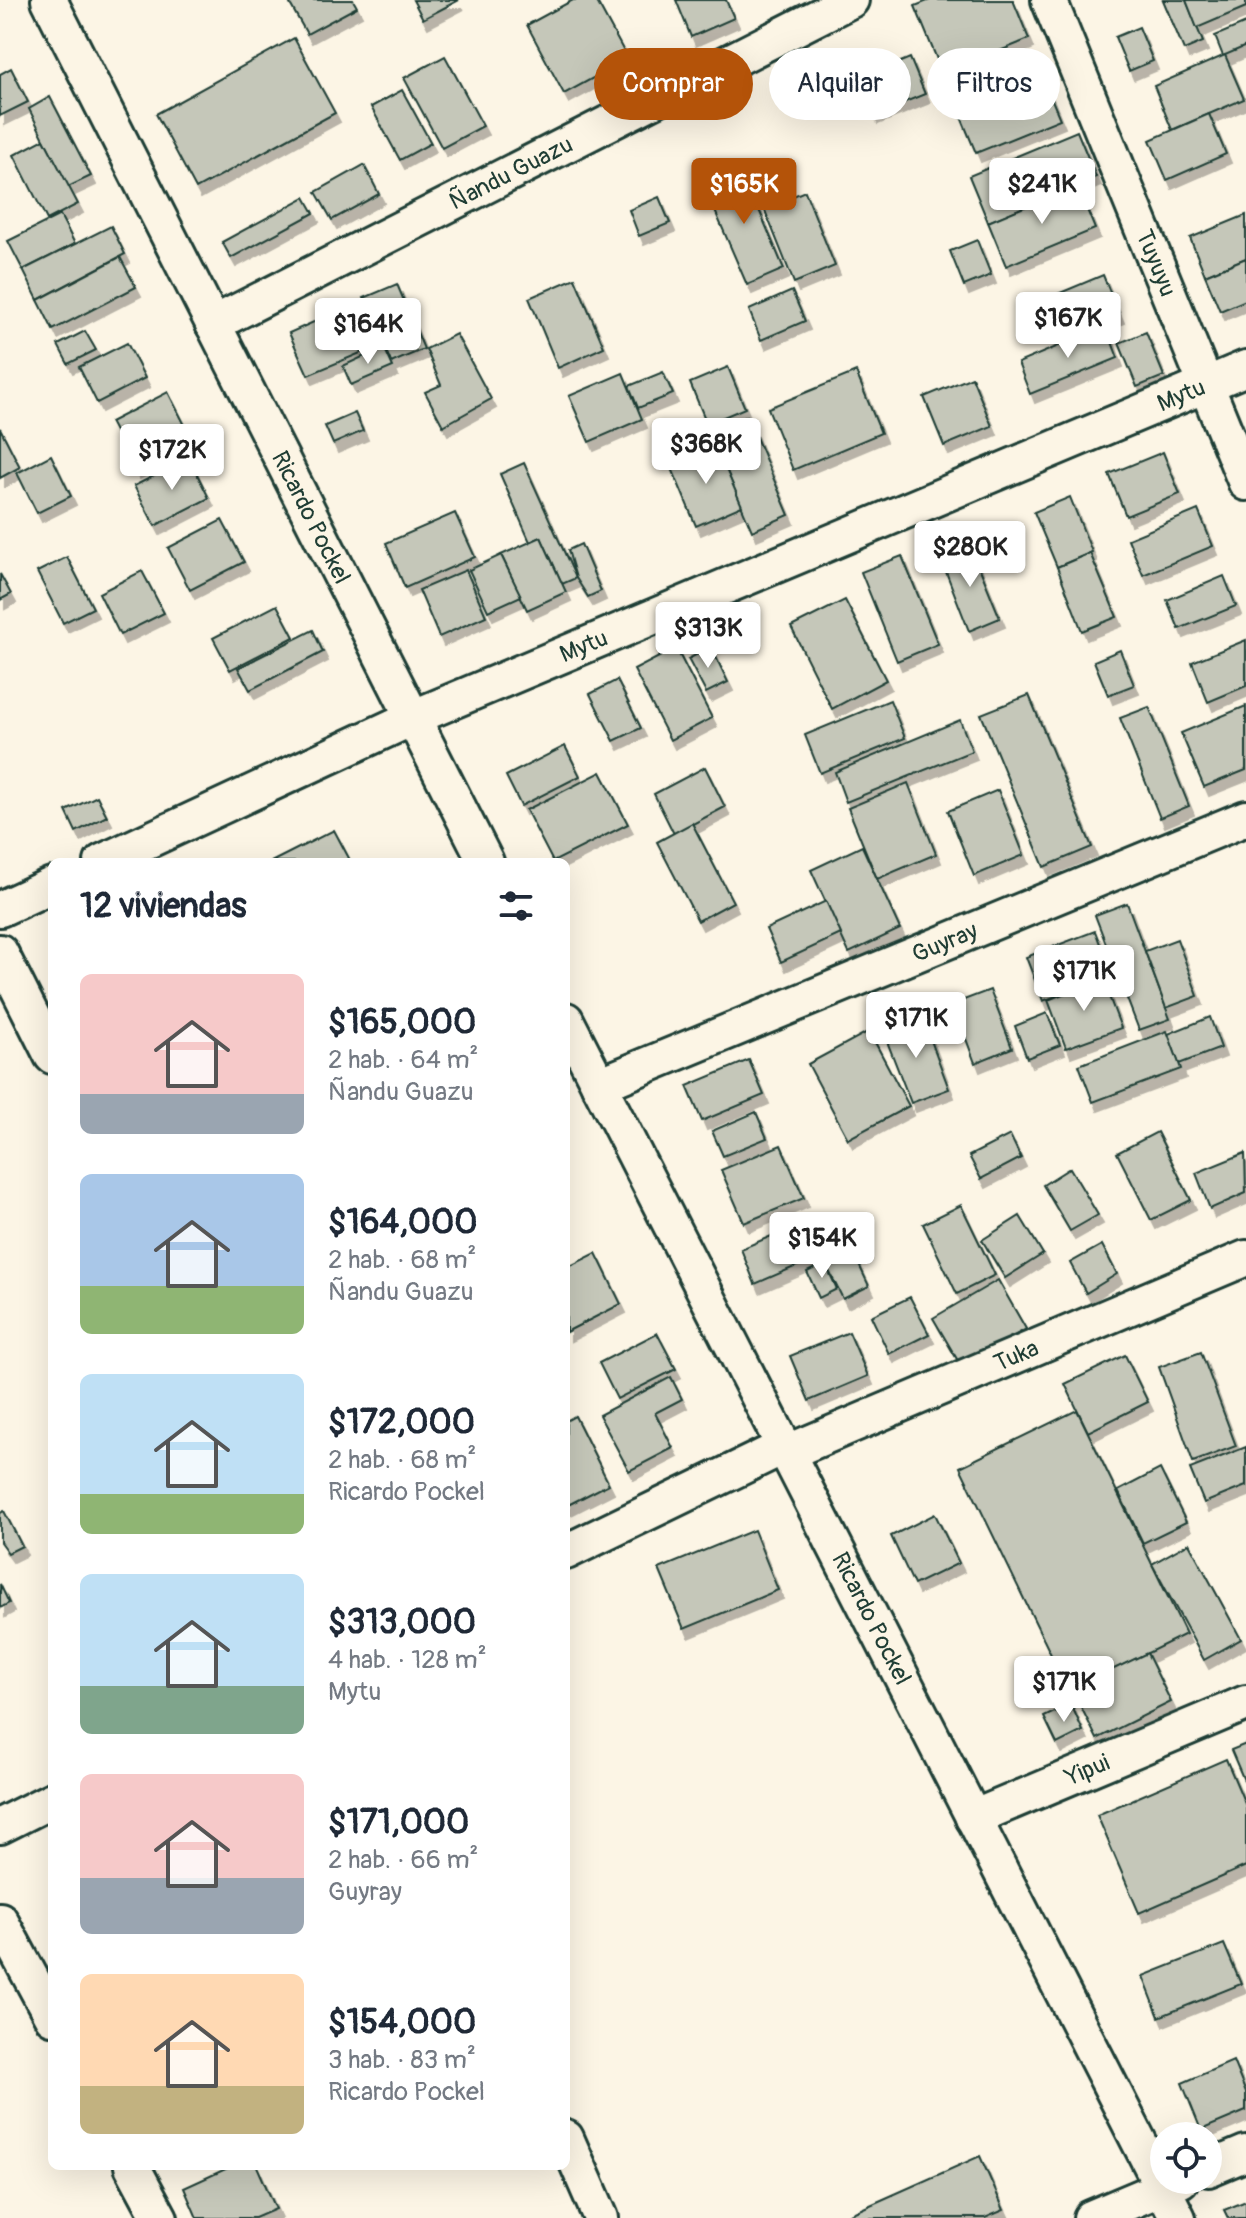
<!DOCTYPE html>
<html lang="es">
<head>
<meta charset="utf-8">
<style>
	:root { --surface:#fff; --page:#f2f2f3; --text:#1f2937; --muted:#747a83; --accent:#b45309 }
	body { margin:0; font-family:Pangolin,sans-serif; background:var(--page); color:var(--text); height:100vh; display:flex; flex-direction:column; font-size:30px; white-space:nowrap }
	* { box-sizing:border-box; margin:0 }
	p { font-size:26px; color:var(--muted) }
	.icon { flex:none; width:44px; height:44px; fill:none; stroke:currentColor; stroke-width:2; stroke-linecap:round; stroke-linejoin:round }
	.map { position:relative; flex:1; overflow:hidden }
	.sheet { position:absolute; left:48px; top:858px; width:522px; height:1312px; display:flex; flex-direction:column; background:var(--surface); border-radius:12px; box-shadow:0 8px 32px #0002 }
	.sheet>* { flex:none }
	.guide { position:absolute; left:594px; top:48px; width:532px; height:72px; display:flex; gap:16px }
	.fabs { position:absolute; left:1150px; top:2122px; display:grid; gap:16px }
	.fabs a { display:grid; place-items:center; width:72px; height:72px; border-radius:50%; background:var(--surface); box-shadow:0 8px 32px #0002; font-size:40px }
	.price { position:absolute; translate:-50% -68px; padding:0 18px; border-radius:8px; background:#fff; color:#222; font-size:26px; line-height:52px; filter:drop-shadow(0 2px 4px #0008) }
	.price::after { content:''; position:absolute; left:50%; top:48px; width:24px; height:18px; margin-left:-12px; background:inherit; clip-path:polygon(0 0,100% 0,50% 100%) }
	.price.on { background:var(--accent); color:#fff }
	ul { padding:0; list-style:none }
	li { display:flex; align-items:center; gap:24px; height:200px; padding:0 32px }
	li span { display:grid; place-items:center; flex:none; width:224px; height:160px; border-radius:12px; color:#555 }
	li>.icon { margin-inline-start:auto }
	span .icon { width:96px; height:96px; fill:#fffc; stroke-width:1 }
	li b { font-size:34px }
	h2 { display:flex; justify-content:space-between; align-items:center; height:96px; padding:0 32px; font-size:34px }
	.pill { padding:0 28px; border-radius:36px; background:var(--surface); box-shadow:0 8px 32px #0002; font-size:28px; line-height:72px }
	.pill.on { background:var(--accent); color:#fff }
	.map>svg:first-child { display:block }
	.building { fill:#c5c7b9; stroke:#1f3d34; stroke-width:2; filter:url(#shadow) }
	.lines { fill:none; stroke-linecap:round; stroke-linejoin:round }
	.minor-casing { stroke:#1f3d34; stroke-width:40 }
	.minor { stroke:#fcf5e5; stroke-width:34 }
	.labels { text-anchor:middle; stroke-width:6; stroke-linejoin:round; paint-order:stroke }
	.street-label { font-size:24px; fill:#1f3d34; stroke:#fcf5e5 }
</style>
</head>
<body>
<div class="map">
<svg width="1246" height="2218" viewBox="0 0 1246 2218">
	<defs>
		<filter id="shadow"><feDropShadow dx="5" dy="9" stdDeviation="0" flood-color="#0004"/></filter>
	</defs>
	<rect width="100%" height="100%" fill="#fcf5e5"/>
	<filter id="ink" filterUnits="userSpaceOnUse"><feTurbulence type="fractalNoise" baseFrequency=".0125" numOctaves="2"/><feDisplacementMap in="SourceGraphic" scale="16" xChannelSelector="R" yChannelSelector="G"/><feConvolveMatrix kernelMatrix="1 2 1 2 8 2 1 2 1" color-interpolation-filters="sRGB"/></filter>
	<g filter="url(#ink)">
		<!-- building -->
		<g class="building">
			<polygon points="297,0 353,0 357,7 307,34 290,4"/>
			<polygon points="413,0 459,0 423,19"/>
			<polygon points="573,0 596,0 628,59 564,94 527,25"/>
			<polygon points="676,0 726,0 734,18 691,37"/>
			<polygon points="930,0 1013,0 1029,39 943,74 915,6"/>
			<polygon points="1163,0 1186,0 1203,42 1184,50"/>
			<polygon points="1186,0 1246,0 1246,7 1197,28"/>
			<polygon points="1246,23 1246,46 1223,56 1215,36"/>
			<polygon points="1139,27 1153,61 1129,71 1115,37"/>
			<polygon points="294,38 335,113 196,189 156,114"/>
			<polygon points="1225,55 1244,99 1172,130 1154,86"/>
			<polygon points="445,56 483,126 442,148 404,78"/>
			<polygon points="910,58 925,94 873,115 859,79"/>
			<polygon points="11,68 28,102 0,116 0,74"/>
			<polygon points="1045,83 1060,119 976,153 961,117"/>
			<polygon points="402,90 431,143 400,160 371,107"/>
			<polygon points="50,97 91,176 68,187 29,109"/>
			<polygon points="1209,114 1226,154 1167,180 1150,140"/>
			<polygon points="1077,131 1096,177 988,222 969,176"/>
			<polygon points="44,139 78,204 47,220 14,155"/>
			<polygon points="364,165 379,194 332,220 316,192"/>
			<polygon points="741,167 784,269 747,285 703,183"/>
			<polygon points="1077,185 1095,229 1006,266 988,222"/>
			<polygon points="805,191 835,266 794,283 764,208"/>
			<polygon points="305,197 314,213 231,258 222,242"/>
			<polygon points="659,197 670,223 639,236 629,210"/>
			<polygon points="60,215 75,244 23,270 8,241"/>
			<polygon points="1246,215 1246,258 1205,275 1190,238"/>
			<polygon points="111,226 125,254 38,300 23,270"/>
			<polygon points="977,240 991,275 964,286 950,251"/>
			<polygon points="120,257 136,287 53,330 38,300"/>
			<polygon points="1246,258 1246,300 1220,311 1205,275"/>
			<polygon points="1103,275 1119,314 1052,343 1036,303"/>
			<polygon points="575,278 604,347 558,368 529,298"/>
			<polygon points="397,284 424,349 391,363 364,298"/>
			<polygon points="792,291 805,321 761,340 749,310"/>
			<polygon points="345,308 363,352 308,375 289,333"/>
			<polygon points="1106,326 1118,358 1030,394 1018,363"/>
			<polygon points="85,331 96,350 68,364 58,345"/>
			<polygon points="1146,332 1164,376 1137,387 1119,343"/>
			<polygon points="456,334 491,399 443,426 425,392 441,385 426,349"/>
			<polygon points="127,343 145,378 97,403 79,367"/>
			<polygon points="384,347 393,367 351,385 343,366"/>
			<polygon points="728,367 745,408 707,424 690,383"/>
			<polygon points="663,372 673,394 638,408 629,386"/>
			<polygon points="856,372 881,433 793,470 768,408"/>
			<polygon points="623,373 642,419 589,442 569,396"/>
			<polygon points="972,377 992,426 944,446 924,397"/>
			<polygon points="168,392 193,441 135,470 110,422"/>
			<polygon points="355,413 363,431 333,444 325,426"/>
			<polygon points="747,416 789,515 752,531 710,432"/>
			<polygon points="0,428 20,467 0,478"/>
			<polygon points="716,446 742,506 696,526 671,466"/>
			<polygon points="1163,452 1180,494 1126,516 1109,474"/>
			<polygon points="51,455 71,496 37,513 17,473"/>
			<polygon points="189,458 209,498 155,526 134,486"/>
			<polygon points="524,463 576,578 562,584 541,537 530,542 500,474"/>
			<polygon points="1070,497 1092,552 1057,567 1034,512"/>
			<polygon points="1198,510 1213,546 1143,575 1128,539"/>
			<polygon points="455,513 475,557 405,588 386,543"/>
			<polygon points="222,520 244,562 190,590 168,548"/>
			<polygon points="541,537 566,592 527,610 501,555"/>
			<polygon points="581,544 601,591 588,597 576,578 568,550"/>
			<polygon points="971,547 1000,618 969,631 941,559"/>
			<polygon points="1090,553 1117,617 1082,631 1057,567"/>
			<polygon points="501,555 521,596 488,611 469,570"/>
			<polygon points="902,556 938,644 897,661 861,572"/>
			<polygon points="67,557 93,608 63,623 37,572"/>
			<polygon points="466,570 486,616 439,637 419,590"/>
			<polygon points="142,571 164,613 120,635 99,593"/>
			<polygon points="0,574 11,594 0,600"/>
			<polygon points="1224,576 1236,606 1179,629 1167,600"/>
			<polygon points="845,600 886,680 832,709 791,627"/>
			<polygon points="277,605 294,637 230,670 213,638"/>
			<polygon points="313,630 323,652 250,690 238,668"/>
			<polygon points="1246,640 1246,686 1208,702 1192,662"/>
			<polygon points="711,647 728,682 706,693 688,659"/>
			<polygon points="676,648 712,718 670,740 634,670"/>
			<polygon points="1120,650 1134,685 1108,695 1094,661"/>
			<polygon points="617,680 641,728 614,741 590,694"/>
			<polygon points="1029,695 1092,847 1044,867 981,714"/>
			<polygon points="890,700 905,738 820,773 805,735"/>
			<polygon points="1246,706 1246,770 1204,787 1181,733"/>
			<polygon points="1149,707 1189,806 1160,818 1120,718"/>
			<polygon points="960,720 972,751 846,802 835,772"/>
			<polygon points="565,746 580,776 521,806 506,776"/>
			<polygon points="705,767 725,807 674,834 654,794"/>
			<polygon points="601,772 628,824 553,862 526,810"/>
			<polygon points="908,783 936,854 877,879 848,808"/>
			<polygon points="998,790 1024,855 974,876 948,811"/>
			<polygon points="97,796 107,816 76,832 66,811"/>
			<polygon points="692,823 733,902 698,921 657,842"/>
			<polygon points="334,830 351,862 271,862"/>
			<polygon points="862,846 900,929 849,953 811,870"/>
			<polygon points="826,901 841,934 781,962 766,929"/>
			<polygon points="1127,903 1170,1019 1139,1030 1095,915"/>
			<polygon points="1095,931 1112,975 1043,1001 1026,957"/>
			<polygon points="1177,939 1198,996 1166,1008 1145,951"/>
			<polygon points="1102,978 1121,1028 1066,1048 1048,1000"/>
			<polygon points="990,990 1012,1048 975,1063 953,1004"/>
			<polygon points="1047,1013 1060,1045 1027,1058 1015,1026"/>
			<polygon points="922,1016 949,1089 911,1103 883,1031"/>
			<polygon points="1210,1017 1221,1048 1179,1064 1168,1034"/>
			<polygon points="869,1031 909,1106 848,1139 808,1064"/>
			<polygon points="1167,1031 1181,1069 1093,1102 1079,1065"/>
			<polygon points="749,1060 764,1095 702,1121 687,1086"/>
			<polygon points="756,1112 767,1138 723,1156 712,1131"/>
			<polygon points="1157,1132 1191,1200 1151,1220 1117,1153"/>
			<polygon points="1010,1135 1021,1158 981,1179 969,1156"/>
			<polygon points="781,1145 804,1198 744,1223 721,1170"/>
			<polygon points="1245,1153 1246,1193 1210,1209 1196,1173"/>
			<polygon points="1070,1168 1098,1215 1070,1231 1043,1185"/>
			<polygon points="961,1205 995,1275 957,1294 923,1224"/>
			<polygon points="821,1215 836,1249 755,1284 741,1249"/>
			<polygon points="1020,1216 1043,1254 1005,1278 982,1240"/>
			<polygon points="1102,1245 1117,1274 1086,1293 1070,1263"/>
			<polygon points="596,1253 621,1304 566,1332 566,1268"/>
			<polygon points="854,1254 869,1286 843,1299 827,1267"/>
			<polygon points="825,1263 837,1289 819,1298 807,1272"/>
			<polygon points="998,1280 1026,1329 961,1366 933,1318"/>
			<polygon points="910,1297 929,1334 889,1354 871,1316"/>
			<polygon points="849,1332 868,1376 809,1401 790,1356"/>
			<polygon points="657,1333 676,1369 617,1399 599,1363"/>
			<polygon points="1201,1352 1236,1446 1193,1462 1159,1367"/>
			<polygon points="1125,1355 1148,1402 1088,1432 1065,1384"/>
			<polygon points="671,1377 682,1399 655,1413 673,1448 629,1471 599,1415"/>
			<polygon points="1077,1410 1186,1634 1069,1692 960,1467"/>
			<polygon points="575,1416 609,1484 566,1506 566,1421"/>
			<polygon points="1246,1447 1246,1486 1204,1503 1190,1469"/>
			<polygon points="1160,1469 1186,1522 1143,1543 1118,1491"/>
			<polygon points="4,1511 22,1546 8,1553 0,1542 0,1513"/>
			<polygon points="935,1514 959,1563 914,1585 891,1536"/>
			<polygon points="754,1530 778,1590 684,1629 659,1569"/>
			<polygon points="1189,1543 1241,1639 1204,1660 1152,1564"/>
			<polygon points="0,1584 9,1603 0,1608"/>
			<polygon points="1147,1653 1171,1702 1097,1739 1072,1689"/>
			<polygon points="1071,1704 1083,1731 1057,1744 1044,1717"/>
			<polygon points="1246,1744 1246,1785 1231,1750"/>
			<polygon points="1226,1759 1246,1806 1246,1866 1139,1913 1097,1815"/>
			<polygon points="1224,1944 1241,1984 1159,2017 1143,1976"/>
			<polygon points="1233,2061 1246,2093 1246,2111 1201,2130 1182,2083"/>
			<polygon points="980,2156 1004,2210 985,2218 841,2218"/>
			<polygon points="232,2166 257,2166 276,2209 255,2218 197,2218 184,2188"/>
			<polygon points="1246,2201 1246,2218 1228,2218 1224,2210"/>
		</g>
		<g class="lines">
			<!-- minor casing -->
			<g class="minor-casing">
				<g id="minor">
					<path id="s1" d="M49,0L486,862"/>
					<path id="s2" d="M1049,0L1246,483"/>
					<path id="s3" d="M213,324L851,0"/>
					<path id="s4" d="M102,862L412,718L1246,368"/>
					<polyline points="0,909 52,885"/>
					<polyline points="0,952 52,1056"/>
					<path id="s5" d="M566,1020L1178,2218"/>
					<path id="s6" d="M599,1085L1246,818"/>
					<path id="s7" d="M786,1453L1246,1258"/>
					<polyline points="566,1552 783,1447"/>
					<path id="s8" d="M973,1818L1246,1703"/>
					<polyline points="0,1826 52,1800"/>
					<polyline points="0,1920 52,2017"/>
					<polyline points="566,2138 601,2218"/>
					<polyline points="132,2166 160,2218"/>
					<polyline points="1208,2169 1246,2153"/>
					<polyline points="1091,2218 1181,2180"/>
				</g>
			</g>
			<!-- minor -->
			<use href="#minor" class="minor"/>
		</g>
	</g>
	<g class="labels">
		<!-- street labels -->
		<g class="street-label">
			<text dy="8" stroke="none"><textPath href="#s3" startOffset="334">Ñandu Guazu</textPath></text>
			<text dy="8" stroke="none"><textPath href="#s2" startOffset="284">Tuyuyu</textPath></text>
			<text dy="8" stroke="none"><textPath href="#s4" startOffset="1176">Mytu</textPath></text>
			<text dy="8" stroke="none"><textPath href="#s1" startOffset="580">Ricardo Pockel</textPath></text>
			<text dy="8" stroke="none"><textPath href="#s4" startOffset="528">Mytu</textPath></text>
			<text dy="8" stroke="none"><textPath href="#s6" startOffset="374">Guyray</textPath></text>
			<text dy="8" stroke="none"><textPath href="#s7" startOffset="250">Tuka</textPath></text>
			<text dy="8" stroke="none"><textPath href="#s5" startOffset="672">Ricardo Pockel</textPath></text>
			<text dy="8" stroke="none"><textPath href="#s8" startOffset="124">Yipui</textPath></text>
		</g>
	</g>
</svg>
<div class="fabs">
<a><svg class="icon" aria-label="locate" viewBox="0 0 24 24"><circle cx="12" cy="12" r="6"/><path d="M12 2v4M12 18v4M2 12h4M18 12h4"/></svg></a>
</div>
<b class="price on" style="left:744px;top:226px">$165K</b>
<b class="price" style="left:1042px;top:226px">$241K</b>
<b class="price" style="left:1068px;top:360px">$167K</b>
<b class="price" style="left:368px;top:366px">$164K</b>
<b class="price" style="left:706px;top:486px">$368K</b>
<b class="price" style="left:172px;top:492px">$172K</b>
<b class="price" style="left:970px;top:589px">$280K</b>
<b class="price" style="left:708px;top:670px">$313K</b>
<b class="price" style="left:1084px;top:1013px">$171K</b>
<b class="price" style="left:916px;top:1060px">$171K</b>
<b class="price" style="left:822px;top:1280px">$154K</b>
<b class="price" style="left:1064px;top:1724px">$171K</b>
<div class="guide">
<a class="pill on">Comprar</a>
<a class="pill">Alquilar</a>
<a class="pill">Filtros</a>
</div>
<section class="sheet">
<h2>12 viviendas<svg class="icon" aria-label="filters" viewBox="0 0 24 24"><path d="M4 7h16M4 17h16"/><circle cx="9" cy="7" r="2"/><circle cx="15" cy="17" r="2"/></svg></h2>
<ul>
<li><span style="background:linear-gradient(#f6c9c9 75%,#9aa5b1 0)"><svg class="icon" aria-label="home" viewBox="0 0 24 24"><path d="M3 11l9-7 9 7M6 9v11h12V9"/></svg></span><div><b>$165,000</b><p>2 hab. · 64 m²</p><p>Ñandu Guazu</p></div></li>
<li><span style="background:linear-gradient(#a9c7e8 70%,#8fb573 0)"><svg class="icon" aria-label="home" viewBox="0 0 24 24"><path d="M3 11l9-7 9 7M6 9v11h12V9"/></svg></span><div><b>$164,000</b><p>2 hab. · 68 m²</p><p>Ñandu Guazu</p></div></li>
<li><span style="background:linear-gradient(#bfe0f5 75%,#8fb573 0)"><svg class="icon" aria-label="home" viewBox="0 0 24 24"><path d="M3 11l9-7 9 7M6 9v11h12V9"/></svg></span><div><b>$172,000</b><p>2 hab. · 68 m²</p><p>Ricardo Pockel</p></div></li>
<li><span style="background:linear-gradient(#bfe0f5 70%,#7fa58c 0)"><svg class="icon" aria-label="home" viewBox="0 0 24 24"><path d="M3 11l9-7 9 7M6 9v11h12V9"/></svg></span><div><b>$313,000</b><p>4 hab. · 128 m²</p><p>Mytu</p></div></li>
<li><span style="background:linear-gradient(#f6c9c9 65%,#9aa5b1 0)"><svg class="icon" aria-label="home" viewBox="0 0 24 24"><path d="M3 11l9-7 9 7M6 9v11h12V9"/></svg></span><div><b>$171,000</b><p>2 hab. · 66 m²</p><p>Guyray</p></div></li>
<li><span style="background:linear-gradient(#ffd9b3 70%,#c2b280 0)"><svg class="icon" aria-label="home" viewBox="0 0 24 24"><path d="M3 11l9-7 9 7M6 9v11h12V9"/></svg></span><div><b>$154,000</b><p>3 hab. · 83 m²</p><p>Ricardo Pockel</p></div></li>
</ul>
</section>
</div>
</body>
</html>
